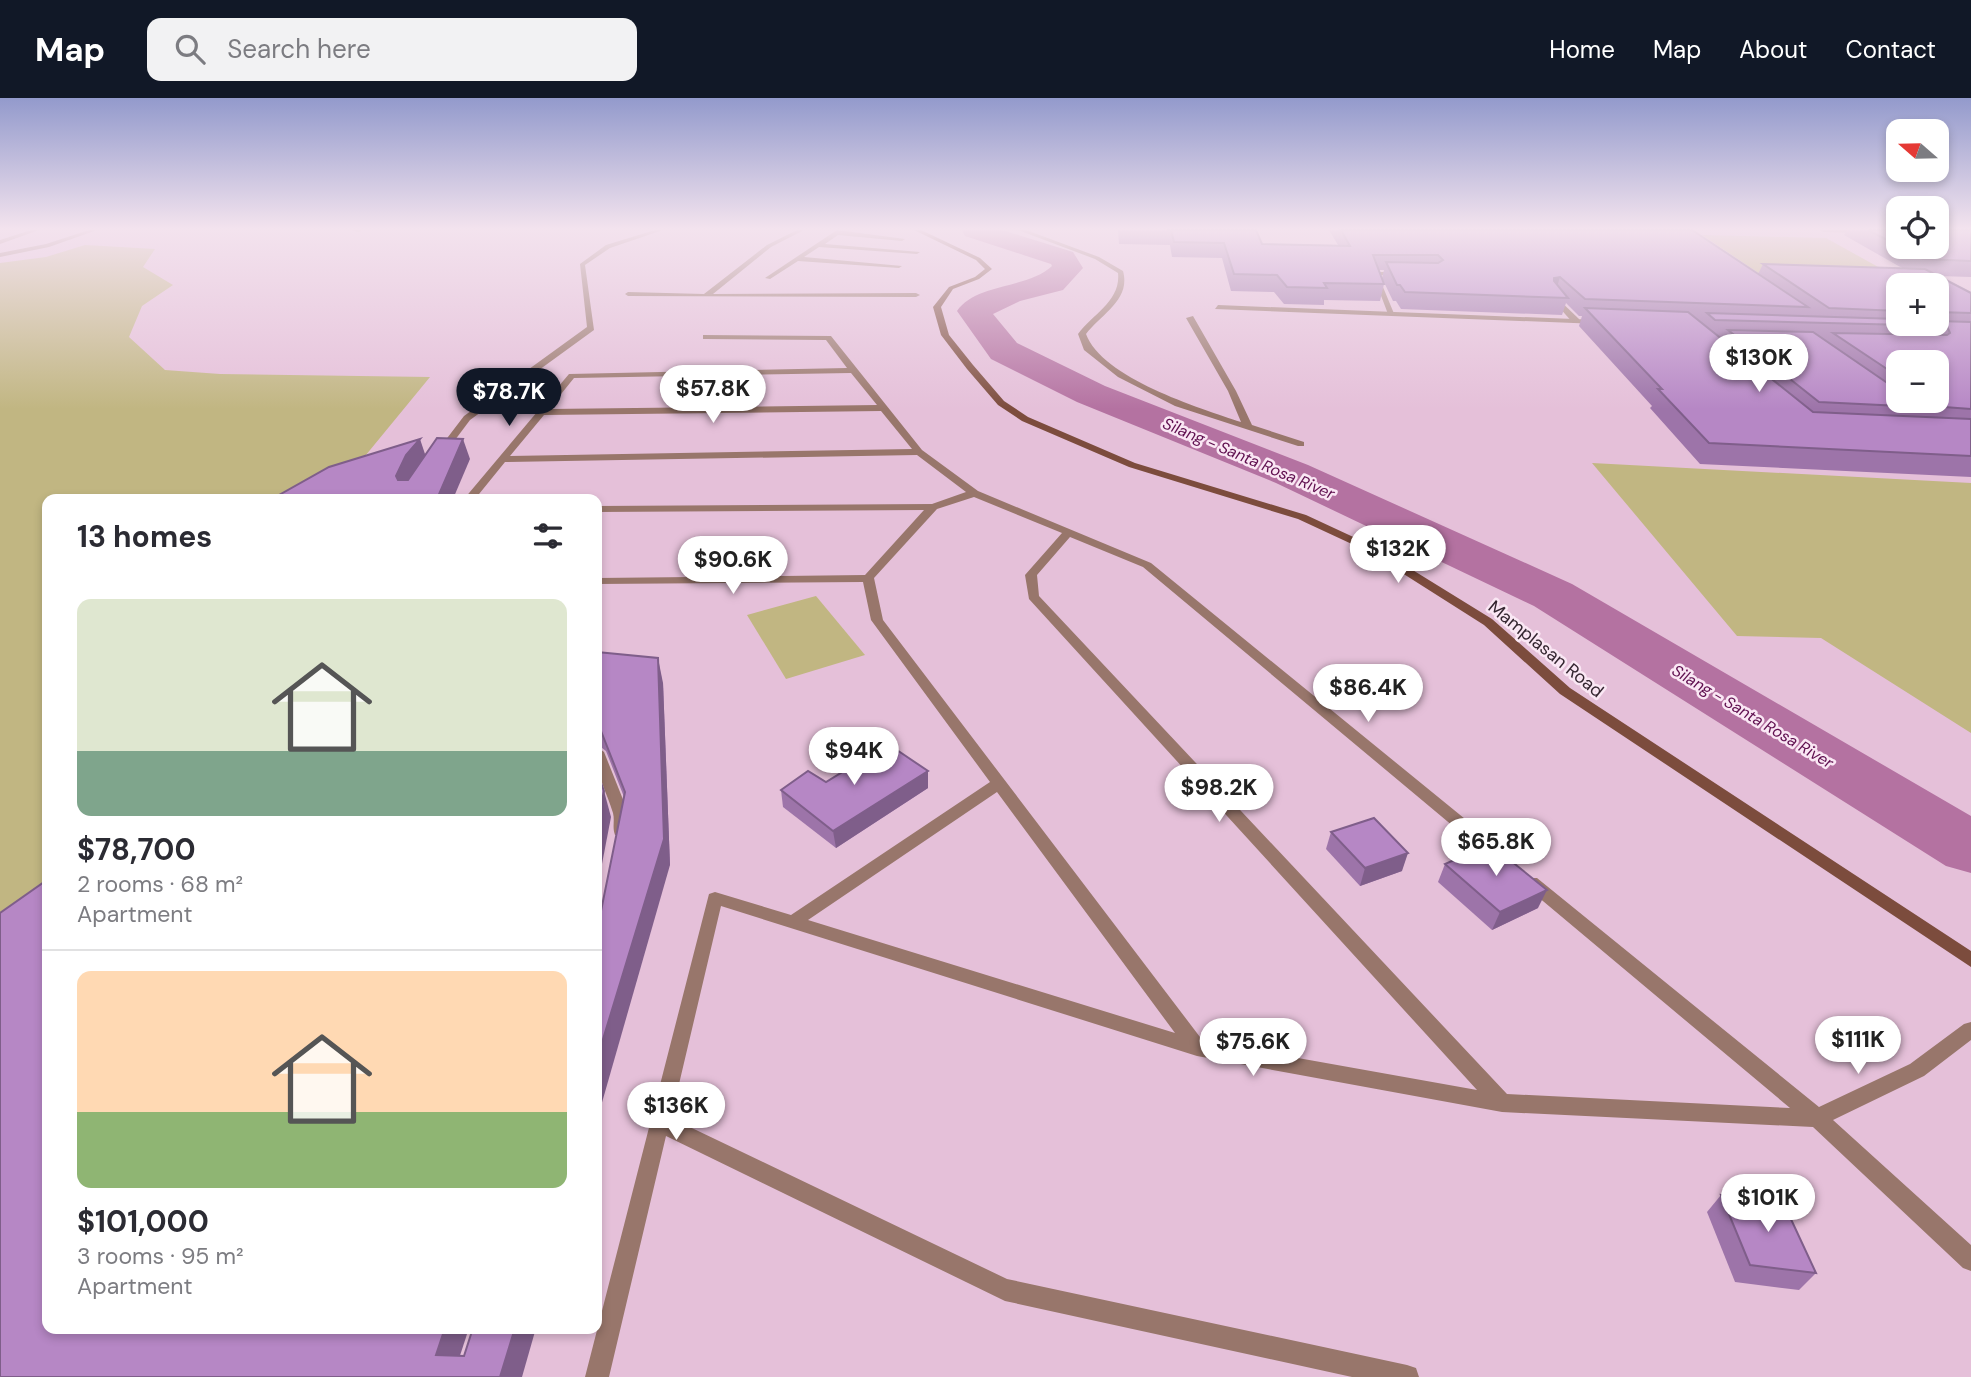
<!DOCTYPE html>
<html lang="en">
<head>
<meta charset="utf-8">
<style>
	:root { --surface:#fff; --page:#f2f2f3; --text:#2b2b33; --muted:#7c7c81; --line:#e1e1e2; --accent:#111827 }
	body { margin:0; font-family:"DM Sans",sans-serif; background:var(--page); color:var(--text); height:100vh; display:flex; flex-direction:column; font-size:26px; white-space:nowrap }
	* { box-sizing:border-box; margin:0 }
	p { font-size:23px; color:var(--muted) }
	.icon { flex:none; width:38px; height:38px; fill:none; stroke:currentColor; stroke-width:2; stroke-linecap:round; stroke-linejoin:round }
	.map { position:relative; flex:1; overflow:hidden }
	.side { position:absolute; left:42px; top:396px; width:560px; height:840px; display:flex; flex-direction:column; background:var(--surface); border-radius:14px; box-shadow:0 4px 10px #0003 }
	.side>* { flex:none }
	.needle { width:46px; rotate:290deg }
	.buttons { position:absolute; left:1886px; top:21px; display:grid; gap:14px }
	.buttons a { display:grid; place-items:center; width:63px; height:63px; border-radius:14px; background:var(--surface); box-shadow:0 4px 10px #0003; font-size:35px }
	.price { position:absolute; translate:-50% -60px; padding:0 16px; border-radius:24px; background:#fff; color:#222; font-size:23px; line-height:46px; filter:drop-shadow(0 2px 4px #0008) }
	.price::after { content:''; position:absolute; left:50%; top:42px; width:21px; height:16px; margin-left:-10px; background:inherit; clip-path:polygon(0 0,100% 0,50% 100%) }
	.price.active { background:var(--accent); color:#fff }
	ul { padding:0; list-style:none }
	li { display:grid; align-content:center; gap:14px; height:371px; padding:0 35px }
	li+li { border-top:2px solid var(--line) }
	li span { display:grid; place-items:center; height:217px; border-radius:14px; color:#555 }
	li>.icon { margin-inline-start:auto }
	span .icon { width:126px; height:126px; fill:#fffc; stroke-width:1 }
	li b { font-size:30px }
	h2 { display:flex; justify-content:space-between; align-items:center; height:84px; padding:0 35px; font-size:30px }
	header { display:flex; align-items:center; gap:42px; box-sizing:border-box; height:98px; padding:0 35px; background:var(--accent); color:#fff }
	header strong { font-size:33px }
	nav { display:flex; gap:38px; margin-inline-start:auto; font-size:24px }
	.search { width:490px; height:63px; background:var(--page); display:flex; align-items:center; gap:18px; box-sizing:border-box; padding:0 24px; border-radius:14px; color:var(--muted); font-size:26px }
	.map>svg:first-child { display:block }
	.green { fill:#c1b682 }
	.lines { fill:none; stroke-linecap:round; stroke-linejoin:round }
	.river { fill:#b472a1; fill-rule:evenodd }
	.lane { fill:#98766b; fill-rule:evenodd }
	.street { fill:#98766b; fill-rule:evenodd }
	.secondary { fill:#7c4c3d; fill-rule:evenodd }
	.wall { fill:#9d74a9; fill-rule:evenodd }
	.shaded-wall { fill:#7f5e8a }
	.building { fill:#b687c5; stroke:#7f5e8a; stroke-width:2 }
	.labels { text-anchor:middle; stroke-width:5; stroke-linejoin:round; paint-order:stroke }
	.far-water-label { font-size:16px; font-style:italic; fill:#5f0f4f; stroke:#fae7f4 }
	.street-label { font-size:18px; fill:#342630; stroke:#fae7f4 }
</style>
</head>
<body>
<header>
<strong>Map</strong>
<div class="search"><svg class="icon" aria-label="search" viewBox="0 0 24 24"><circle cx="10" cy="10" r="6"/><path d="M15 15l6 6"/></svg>Search here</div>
<nav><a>Home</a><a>Map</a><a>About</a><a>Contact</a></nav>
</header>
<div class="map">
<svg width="1971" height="1279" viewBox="0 0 1971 1279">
	<rect width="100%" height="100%" fill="#e5c0d9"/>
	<!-- green -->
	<g class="green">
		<polygon points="1702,137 1826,140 1898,180 1760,176"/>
		<polygon points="85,147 155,151 143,169 173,187 142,208 129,239 165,272 220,276 430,279 338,391 320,401 47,401 47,823 0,858 0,165 46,159"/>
		<polygon points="1592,365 1971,385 1971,635 1821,540 1737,538"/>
		<polygon points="816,498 865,557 786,581 747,517"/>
	</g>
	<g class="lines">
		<!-- river -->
		<path class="river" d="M962,132H1002L1073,154L1083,170L1063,192L1020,203L993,216L1017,245L1105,288L1308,367L1572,486L1971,718V775L1946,768L1534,508L1276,385L1077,304L991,261L957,213C976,185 1028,191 1052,168L1051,166L965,138Z"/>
		<!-- lane -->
		<g class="lane">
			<polygon points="351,132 362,132 359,134"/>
			<polygon points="655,132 663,132 610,150 585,167 594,232 470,322 443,358 437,358 435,356 464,318 587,229 580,166 606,147"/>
			<polygon points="1372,174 1402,174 1405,176 1402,178 1378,177 1395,218 1388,216"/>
			<polygon points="1551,198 1555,198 1579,221 1579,225 1573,225 1551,200"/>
			<path d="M597,649L604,654L630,719L625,737H615C612,729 615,723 613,715C605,689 596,679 597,649Z"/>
		</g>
		<!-- street -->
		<g class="street">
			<polygon points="31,132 39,132 0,146 0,142"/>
			<polygon points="89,132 97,132 49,149 0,159 0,155 46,146"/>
			<polygon points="797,132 804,132 771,149 713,196 916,195 920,197 916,199 628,198 625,196 628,194 704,196 767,147"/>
			<polygon points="837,132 905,141 902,143 838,137 825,146 920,154 917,156 819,149 804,159 902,168 899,170 798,163 770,181 765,180"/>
			<path d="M1018,132H1026L1099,159L1123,173C1131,202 1101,216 1086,236C1102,280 1199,310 1241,324L1228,293L1186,220L1193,218L1236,293L1252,327L1304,344V348H1298L1175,308L1118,279L1084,252L1078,236C1093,216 1121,203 1118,175L1095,161Z"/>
			<polygon points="1820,132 1899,132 1899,136 1823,134"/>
			<polygon points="1218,207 1599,222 1603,224 1599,226 1215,211"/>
			<path d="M703,237L831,238L922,352L978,393L1151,465L1508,756L1510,760L1508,764H1496L1143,469L1070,439L1037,477L1039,498L1507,996L1790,1010L1525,788L1523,784L1525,780H1537L1819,1009L1910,966L1964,926L1971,924V942L1924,978L1833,1022L1971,1147V1173L1963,1170L1813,1029L1502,1014L1197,958L721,808L671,1020L1007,1181L1407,1267L1416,1270L1419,1279H1352L1005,1203L666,1038L609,1279H585L709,796L715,794L791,817L990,684L871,522L863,484L597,486V480L865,477L924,412L597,414V408L932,406L966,394L917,357L505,364L475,401H464L569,276L847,270L826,242L706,241H703ZM851,275L877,307L549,311L574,280ZM881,313L912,351L510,358L544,317ZM974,399L1062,435L1025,477L1029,501L1477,992L1203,943L883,522L874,480L937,411ZM997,694L1175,935L808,822Z"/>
		</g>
		<!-- secondary -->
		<polygon class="secondary" points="914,132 921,132 980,160 992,171 979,181 953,191 941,209 949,237 973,267 1004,303 1028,319 1135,365 1306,417 1377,450 1492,521 1570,590 1971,853 1971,869 1560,596 1484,527 1369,454 1298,421 1129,369 1022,323 998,307 967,271 941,237 933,209 949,189 975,179 985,171 976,162"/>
	</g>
	<!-- wall -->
	<g class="wall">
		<path d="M1118,132H1256L1262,146L1338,147L1329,132H1692L1758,176L1763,166L1902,170L1844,137L1847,132H1899V149H1937L1971,132V179L1938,178L1971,195V379L1700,366L1650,310L1652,308L1579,228L1582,218H1579L1566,205L1562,217L1401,211L1396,203H1393L1382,180L1384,172H1379L1384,186L1380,203L1324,202V207L1284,206L1274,194L1231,193L1222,160L1172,159L1170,147L1119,146ZM1899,187H1937V226H1899ZM1899,264L1937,303H1899Z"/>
		<polygon points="597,554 663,585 670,767 600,818 624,699 606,653 597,646"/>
		<polygon points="826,684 928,690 836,750 783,709 781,692"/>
		<polygon points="1331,734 1402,773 1360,788 1326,751"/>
		<polygon points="1445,766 1538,810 1492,832 1438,784"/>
		<polygon points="1721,1097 1816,1175 1799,1192 1735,1184 1707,1114"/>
	</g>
	<!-- shaded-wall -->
	<g class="shaded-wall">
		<polygon points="1560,179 1555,195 1549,196 1554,180"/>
		<polygon points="420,341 427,362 404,400 396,378 406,357"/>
		<polygon points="463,341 470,361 453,401 437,401"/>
		<polygon points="658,560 663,585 670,767 597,1022 597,961"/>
		<polygon points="928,673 928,690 836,750 833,733"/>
		<polygon points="604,693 611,719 597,792 597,726"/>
		<polygon points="1408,755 1402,773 1360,788 1365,770"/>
		<polygon points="1547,792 1538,810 1492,832 1500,814"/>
		<polygon points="445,1230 469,1230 453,1279 436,1257"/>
		<polygon points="515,1230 536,1230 522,1279 500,1279"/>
	</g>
	<!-- building -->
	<g class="building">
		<polygon points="1167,132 1256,132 1262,146 1350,148 1341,132 1692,132 1808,209 1585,201 1560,179 1554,180 1554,183 1568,200 1405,194 1400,187 1397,187 1386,164 1438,165 1443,162 1438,157 1373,157 1384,186 1324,185 1327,190 1287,189 1277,177 1234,176 1224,145 1174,144 1171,132"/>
		<polygon points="1868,132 1899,132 1899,148"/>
		<polygon points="1937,132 1971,132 1971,163 1923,161 1900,149 1937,149"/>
		<polygon points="1763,166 1925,171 1971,195 1971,215 1937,214 1937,187 1899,187 1899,213 1829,210"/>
		<polygon points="1585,210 1688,214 1813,314 1971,321 1971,358 1709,345 1658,291 1662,291"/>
		<polygon points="1707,215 1899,221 1899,226 1937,226 1937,223 1971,224 1971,311 1944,309 1934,303 1937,303 1937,264 1899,264 1899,279 1833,235 1947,237 1950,235 1947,228 1715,222"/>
		<polygon points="1728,232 1813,234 1899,293 1899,303 1913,303 1922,309 1819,304"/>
		<polygon points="437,340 463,341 437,401 272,401 329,369 420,341 406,357 396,378 398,382 408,382"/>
		<polygon points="597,554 658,560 664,741 597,961 597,823 600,818 625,694 599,628 597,626"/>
		<polygon points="888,646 928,673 833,733 781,692 808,673 826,684"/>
		<polygon points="597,674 604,693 597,726"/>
		<polygon points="1374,720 1408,755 1365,770 1331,734"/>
		<polygon points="1490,746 1547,792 1500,814 1445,766"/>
		<polygon points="47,782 47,1230 445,1230 436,1257 464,1258 473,1230 515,1230 500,1279 0,1279 0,815"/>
		<polygon points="1721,1097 1783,1104 1816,1175 1750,1167"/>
	</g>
	<!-- sky -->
	<linearGradient id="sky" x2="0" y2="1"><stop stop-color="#939acc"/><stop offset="0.42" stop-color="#f3e3ee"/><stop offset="1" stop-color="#f3e3ee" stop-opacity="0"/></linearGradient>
	<rect width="1971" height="311" fill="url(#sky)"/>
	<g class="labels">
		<!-- far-water labels -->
		<g class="far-water-label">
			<text transform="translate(1249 360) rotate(23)" y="6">Silang - Santa Rosa River</text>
			<text transform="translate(1753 618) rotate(31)" y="6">Silang - Santa Rosa River</text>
		</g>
		<!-- street labels -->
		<g class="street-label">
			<text transform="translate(1546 551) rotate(39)" y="6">Mamplasan Road</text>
		</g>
	</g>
</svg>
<div class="buttons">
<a><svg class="needle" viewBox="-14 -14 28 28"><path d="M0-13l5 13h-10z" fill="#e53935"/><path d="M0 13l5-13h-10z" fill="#7c7c81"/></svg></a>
<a><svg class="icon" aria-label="locate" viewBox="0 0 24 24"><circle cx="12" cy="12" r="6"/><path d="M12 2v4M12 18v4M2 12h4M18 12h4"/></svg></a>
<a>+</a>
<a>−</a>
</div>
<b class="price" style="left:1759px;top:296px">$130K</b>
<b class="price" style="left:713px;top:327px">$57.8K</b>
<b class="price active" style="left:509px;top:330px">$78.7K</b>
<b class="price" style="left:1398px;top:487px">$132K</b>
<b class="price" style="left:733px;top:498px">$90.6K</b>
<b class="price" style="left:1368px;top:626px">$86.4K</b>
<b class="price" style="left:854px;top:689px">$94K</b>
<b class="price" style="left:1219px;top:726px">$98.2K</b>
<b class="price" style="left:1496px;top:780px">$65.8K</b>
<b class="price" style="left:1858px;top:978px">$111K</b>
<b class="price" style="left:1253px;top:980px">$75.6K</b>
<b class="price" style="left:676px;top:1044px">$136K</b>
<b class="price" style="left:1768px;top:1136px">$101K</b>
<section class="side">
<h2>13 homes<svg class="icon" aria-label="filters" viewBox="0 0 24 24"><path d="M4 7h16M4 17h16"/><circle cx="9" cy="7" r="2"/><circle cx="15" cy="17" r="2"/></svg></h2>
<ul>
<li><span style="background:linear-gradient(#dfe7d0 70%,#7fa58c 0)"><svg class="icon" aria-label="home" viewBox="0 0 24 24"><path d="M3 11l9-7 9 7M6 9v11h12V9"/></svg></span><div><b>$78,700</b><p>2 rooms · 68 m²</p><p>Apartment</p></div></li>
<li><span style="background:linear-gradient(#ffd9b3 65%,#8fb573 0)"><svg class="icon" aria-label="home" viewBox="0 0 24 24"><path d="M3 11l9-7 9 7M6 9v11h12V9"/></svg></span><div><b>$101,000</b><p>3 rooms · 95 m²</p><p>Apartment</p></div></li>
</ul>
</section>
</div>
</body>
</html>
